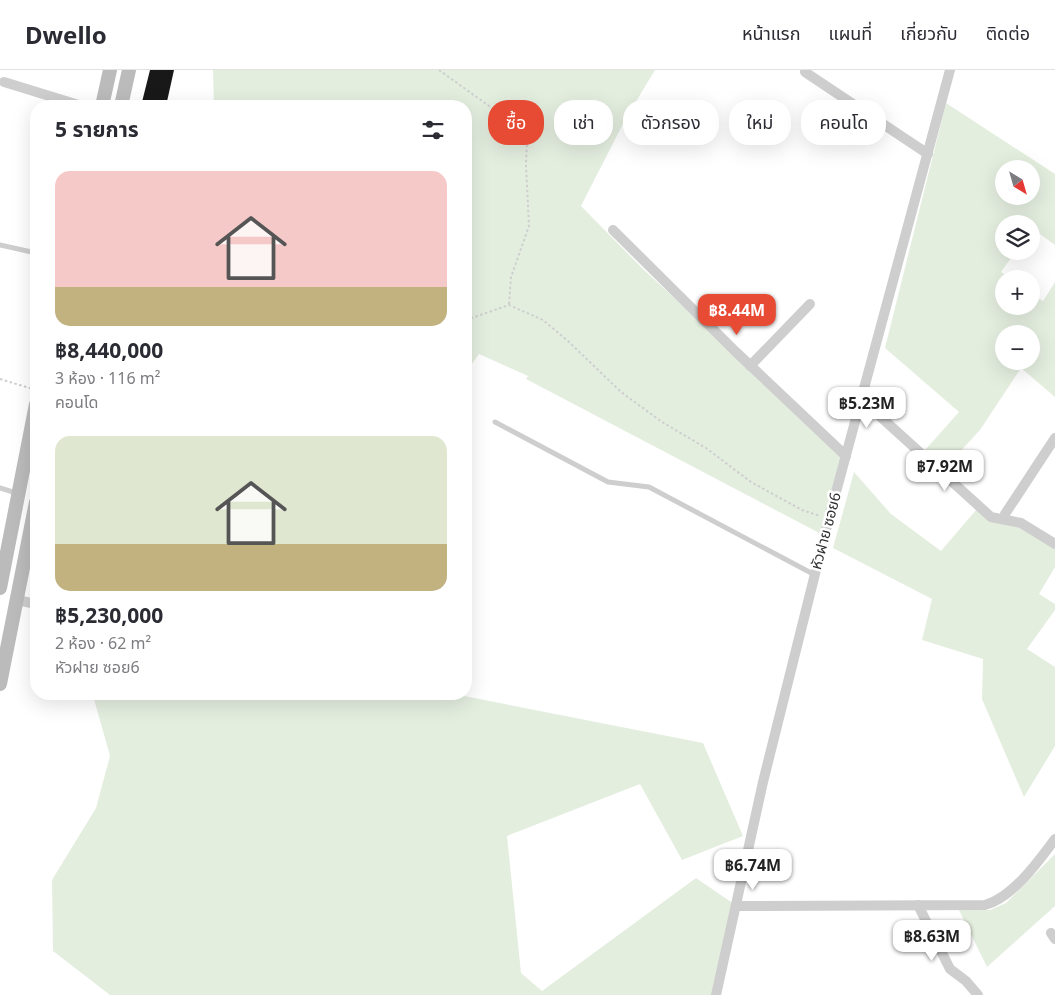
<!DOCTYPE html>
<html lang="th">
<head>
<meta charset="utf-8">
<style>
	:root { --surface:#fff; --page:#f7f7f7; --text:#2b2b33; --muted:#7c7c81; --line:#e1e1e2; --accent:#e74b34 }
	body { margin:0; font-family:"Noto Sans","Noto Sans Thai",sans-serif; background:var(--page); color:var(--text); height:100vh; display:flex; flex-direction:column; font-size:19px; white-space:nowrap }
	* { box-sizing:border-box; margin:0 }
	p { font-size:16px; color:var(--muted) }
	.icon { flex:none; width:28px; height:28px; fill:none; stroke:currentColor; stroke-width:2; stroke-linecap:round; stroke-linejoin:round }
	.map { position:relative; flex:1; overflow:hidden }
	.details { position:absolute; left:30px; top:30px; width:442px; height:600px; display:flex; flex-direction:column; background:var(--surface); border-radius:20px; box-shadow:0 5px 20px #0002 }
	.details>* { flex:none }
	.guide { position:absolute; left:488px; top:30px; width:475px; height:45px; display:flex; gap:10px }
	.needle { width:32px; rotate:143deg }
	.fabs { position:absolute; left:995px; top:90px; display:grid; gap:10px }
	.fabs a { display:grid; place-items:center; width:45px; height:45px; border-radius:50%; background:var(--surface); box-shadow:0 5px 20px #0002; font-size:25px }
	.price { position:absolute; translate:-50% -42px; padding:0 11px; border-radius:10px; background:#fff; color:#222; font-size:16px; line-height:32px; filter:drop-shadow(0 1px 2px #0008) }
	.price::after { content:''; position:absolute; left:50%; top:30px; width:15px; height:11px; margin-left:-8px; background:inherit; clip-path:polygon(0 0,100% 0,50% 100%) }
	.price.on { background:var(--accent); color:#fff }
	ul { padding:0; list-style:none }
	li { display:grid; align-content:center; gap:10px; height:265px; padding:0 25px }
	li span { display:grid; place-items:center; height:155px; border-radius:15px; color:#555 }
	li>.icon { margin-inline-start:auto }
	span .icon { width:90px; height:90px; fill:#fffc; stroke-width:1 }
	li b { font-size:21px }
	h2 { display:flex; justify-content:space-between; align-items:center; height:60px; padding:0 25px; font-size:21px }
	.pill { padding:0 18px; border-radius:20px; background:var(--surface); box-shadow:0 5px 20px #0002; font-size:18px; line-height:45px }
	.pill.on { background:var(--accent); color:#fff }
	header { display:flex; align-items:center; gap:30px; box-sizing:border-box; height:70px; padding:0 25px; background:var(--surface); border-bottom:1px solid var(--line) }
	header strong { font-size:24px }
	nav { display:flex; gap:28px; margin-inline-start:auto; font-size:18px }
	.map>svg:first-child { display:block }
	.green { fill:#e4eedf; fill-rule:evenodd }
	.building { fill:#181818 }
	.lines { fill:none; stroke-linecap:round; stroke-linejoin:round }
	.path { stroke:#cecece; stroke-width:2; stroke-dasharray:2.5 2.5; stroke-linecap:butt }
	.service { stroke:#cecece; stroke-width:5 }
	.minor { stroke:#cecece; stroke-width:10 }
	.secondary { stroke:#bbb; stroke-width:14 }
	.labels { text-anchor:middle; stroke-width:5; stroke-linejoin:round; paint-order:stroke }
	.street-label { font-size:15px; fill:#313131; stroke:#fff }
</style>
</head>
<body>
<header>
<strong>Dwello</strong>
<nav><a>หน้าแรก</a><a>แผนที่</a><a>เกี่ยวกับ</a><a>ติดต่อ</a></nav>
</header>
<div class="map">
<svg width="1055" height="925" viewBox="0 0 1055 925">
	<rect width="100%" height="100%" fill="#fff"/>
	<!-- green -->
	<g class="green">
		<polygon points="213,0 655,0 626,48 581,136 644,200 846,386 825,466 526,309 528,306 479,284 466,302 466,36 214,36"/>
		<path d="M946,33L1055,104V175L1033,159L1031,161V154H1004V181H1016L1001,202L1011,209H1004V236H1031V223L1043,231L1055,212V327L1021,298L980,360L945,398L925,380L959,342L885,278ZM1004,99H1031V126H1004ZM1004,264H1031V291H1004Z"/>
		<polygon points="854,402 891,444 941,481 976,440 1022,457 1055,478 1055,497 1039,524 1055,534 1055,540 1027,579 1055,597 1055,676 1024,727 982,629 983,589 922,570 932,529 833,478"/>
		<polygon points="94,624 454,624 703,673 743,766 682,790 640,714 507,766 521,903 542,921 696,808 737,836 716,925 110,925 53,881 52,810 96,738 110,686 94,629"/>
		<polygon points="1055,784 1055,836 987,897 959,840 990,840 1006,833"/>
	</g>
	<!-- building -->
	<polygon class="building" points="150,0 174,0 166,36 141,36"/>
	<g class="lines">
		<!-- path -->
		<g class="path">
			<polyline points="439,0 489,36 523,57 527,70 526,95 529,156 511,207 509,235"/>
			<polyline points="466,250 509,235 543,250 569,272 621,322 662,352 706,378 751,412 802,440 820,446"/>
			<polyline points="0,309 36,320"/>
		</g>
		<!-- service -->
		<g class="service">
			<polyline points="0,175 36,183"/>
			<polyline points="495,352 608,412 649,417 815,505"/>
			<polyline points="0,418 16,423"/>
		</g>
		<!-- minor -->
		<g class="minor">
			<polyline points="805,2 928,84"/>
			<polyline points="4,12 82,36"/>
			<polyline points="613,160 736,282 846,386"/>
			<polyline points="750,296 810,234"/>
			<polyline points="862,330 991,447 1021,453 1055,474"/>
			<polyline points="1005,449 1005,444 1055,368"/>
			<polyline points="17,530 36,534"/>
			<polyline points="918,835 950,899 966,911 978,925"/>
			<path d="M737,836L985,835C1013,827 1038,792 1055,769"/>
			<polyline points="1051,863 1055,869"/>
			<polyline points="716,925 763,712 829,448 950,0"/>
		</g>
		<!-- secondary -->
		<g class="secondary">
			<polyline points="102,36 110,0"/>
			<polyline points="121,36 129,0"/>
			<polyline points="0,518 36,334"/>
			<polyline points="0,614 36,432"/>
		</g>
	</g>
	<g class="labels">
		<!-- street labels -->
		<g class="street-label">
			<text transform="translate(826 461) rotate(-75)" y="5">หัวฝาย ซอย6</text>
		</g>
	</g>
</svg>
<div class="fabs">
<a><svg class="needle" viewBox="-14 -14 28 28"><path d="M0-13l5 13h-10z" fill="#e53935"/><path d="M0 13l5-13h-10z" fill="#7c7c81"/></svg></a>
<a><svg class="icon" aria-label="layers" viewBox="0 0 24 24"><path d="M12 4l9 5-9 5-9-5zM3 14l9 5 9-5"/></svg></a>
<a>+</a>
<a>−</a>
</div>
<b class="price on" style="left:737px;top:266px">฿8.44M</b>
<b class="price" style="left:867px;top:359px">฿5.23M</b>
<b class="price" style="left:945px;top:422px">฿7.92M</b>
<b class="price" style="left:753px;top:821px">฿6.74M</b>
<b class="price" style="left:932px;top:892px">฿8.63M</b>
<div class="guide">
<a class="pill on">ซื้อ</a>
<a class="pill">เช่า</a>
<a class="pill">ตัวกรอง</a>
<a class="pill">ใหม่</a>
<a class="pill">คอนโด</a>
</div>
<section class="details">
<h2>5 รายการ<svg class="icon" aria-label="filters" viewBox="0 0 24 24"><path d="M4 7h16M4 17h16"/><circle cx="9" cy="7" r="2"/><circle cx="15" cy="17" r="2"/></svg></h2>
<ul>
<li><span style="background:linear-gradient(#f6c9c9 75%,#c2b280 0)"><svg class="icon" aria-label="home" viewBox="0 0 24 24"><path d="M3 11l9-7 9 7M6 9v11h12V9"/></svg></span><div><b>฿8,440,000</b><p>3 ห้อง · 116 m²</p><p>คอนโด</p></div></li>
<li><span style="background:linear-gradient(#dfe7d0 70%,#c2b280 0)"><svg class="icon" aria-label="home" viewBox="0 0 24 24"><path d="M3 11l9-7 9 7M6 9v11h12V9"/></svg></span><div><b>฿5,230,000</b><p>2 ห้อง · 62 m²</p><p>หัวฝาย ซอย6</p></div></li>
</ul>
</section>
</div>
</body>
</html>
